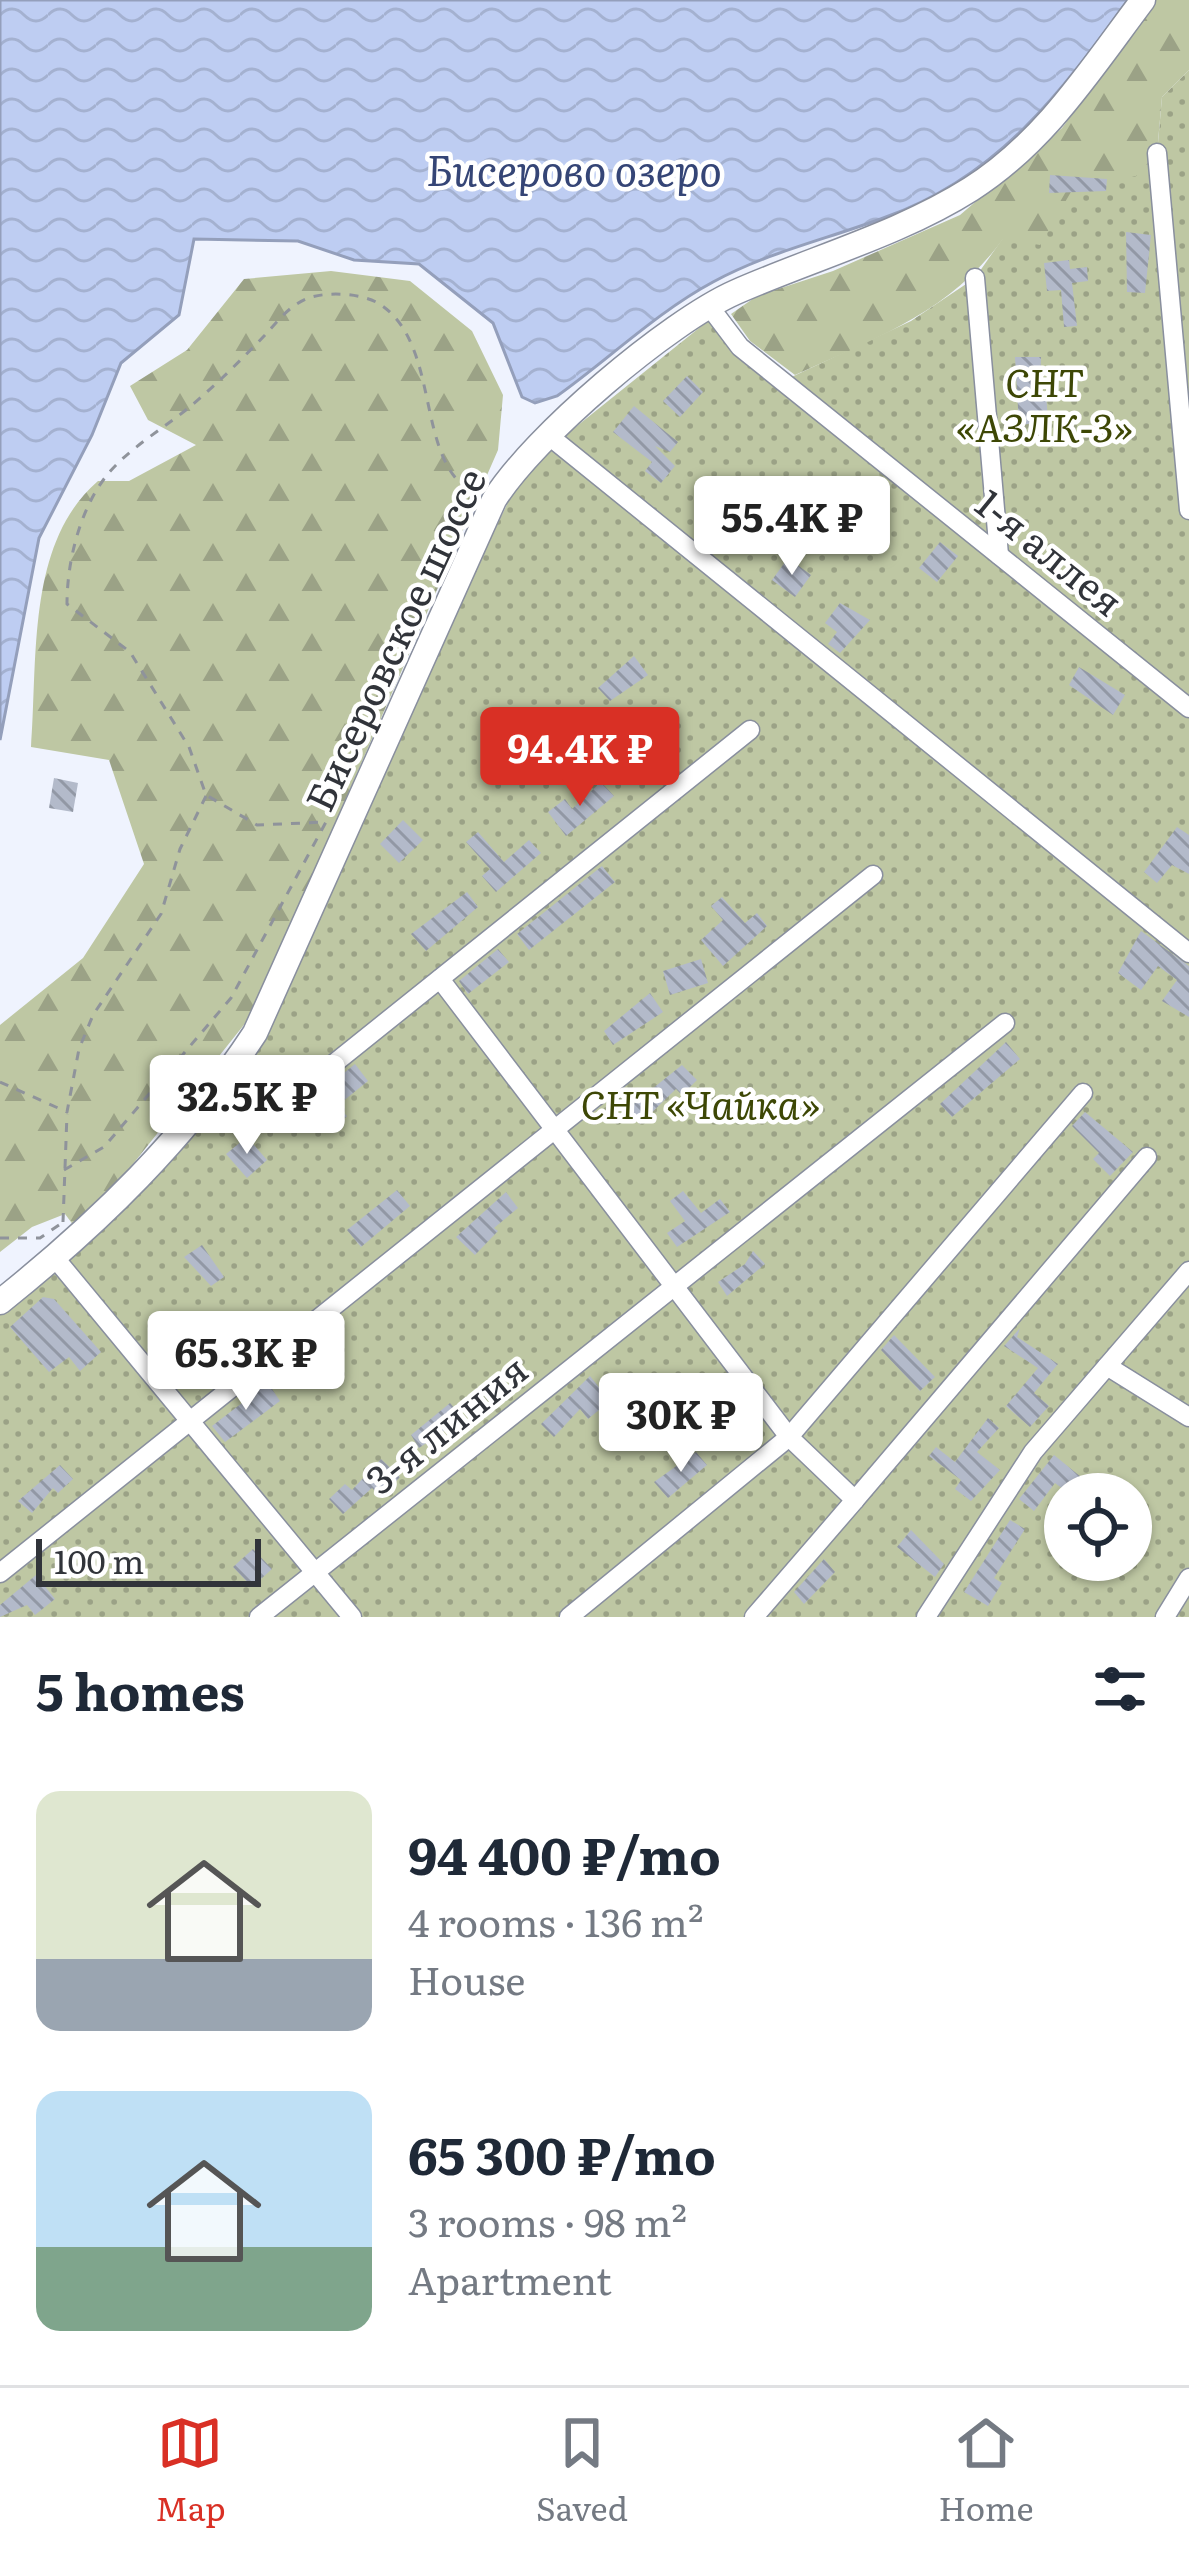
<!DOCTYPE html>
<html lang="en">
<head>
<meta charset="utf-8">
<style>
	:root { --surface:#fff; --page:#f6f6f7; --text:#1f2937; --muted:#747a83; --line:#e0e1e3; --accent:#d93025 }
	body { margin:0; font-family:Literata,serif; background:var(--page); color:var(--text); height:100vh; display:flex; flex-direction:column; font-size:45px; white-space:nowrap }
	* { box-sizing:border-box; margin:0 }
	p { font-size:39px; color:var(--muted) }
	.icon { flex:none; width:66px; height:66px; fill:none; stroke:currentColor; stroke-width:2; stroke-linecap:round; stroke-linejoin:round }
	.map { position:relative; height:1617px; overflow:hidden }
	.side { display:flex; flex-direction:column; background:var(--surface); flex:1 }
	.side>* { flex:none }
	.buttons { position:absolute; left:1044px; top:1473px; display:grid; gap:24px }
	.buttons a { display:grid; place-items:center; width:108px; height:108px; border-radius:50%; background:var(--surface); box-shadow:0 3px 9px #0004; font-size:60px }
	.scale { position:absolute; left:36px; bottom:30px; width:225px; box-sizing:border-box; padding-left:12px; border:6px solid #31343a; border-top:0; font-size:33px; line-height:42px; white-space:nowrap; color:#31343a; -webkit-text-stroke:9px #fff; paint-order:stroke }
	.price { position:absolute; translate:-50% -102px; padding:0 27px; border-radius:12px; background:#fff; color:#222; font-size:39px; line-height:78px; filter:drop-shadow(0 3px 6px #0008) }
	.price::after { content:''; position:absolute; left:50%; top:72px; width:36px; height:27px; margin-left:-18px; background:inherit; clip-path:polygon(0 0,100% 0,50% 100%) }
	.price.current { background:var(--accent); color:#fff }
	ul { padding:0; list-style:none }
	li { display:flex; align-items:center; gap:36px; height:300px; padding:0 36px }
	li span { display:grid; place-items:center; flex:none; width:336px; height:240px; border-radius:24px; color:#555 }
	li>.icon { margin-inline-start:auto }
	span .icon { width:144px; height:144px; fill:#fffc; stroke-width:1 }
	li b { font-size:51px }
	h2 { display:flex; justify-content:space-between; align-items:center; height:144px; padding:0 36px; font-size:51px }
	.tab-bar { display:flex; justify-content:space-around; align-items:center; height:168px; border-top:3px solid var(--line); background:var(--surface); font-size:33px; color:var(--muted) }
	.tab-bar a { display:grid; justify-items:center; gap:6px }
	.tab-bar .current { color:var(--accent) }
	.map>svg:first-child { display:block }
	.grass { fill:url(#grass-dots); fill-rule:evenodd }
	.forest { fill:url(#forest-firs) }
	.water { fill:url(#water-waves); stroke:#949fbb; stroke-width:3 }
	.building { fill:url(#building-back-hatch) }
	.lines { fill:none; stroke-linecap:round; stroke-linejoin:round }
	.minor-casing { stroke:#898f9e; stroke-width:21 }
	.secondary-casing { stroke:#898f9e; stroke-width:27 }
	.path { stroke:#8f939b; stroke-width:3; stroke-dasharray:9 9; stroke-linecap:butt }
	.minor { stroke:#fff; stroke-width:18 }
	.secondary { stroke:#fff; stroke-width:24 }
	.labels { text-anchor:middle; stroke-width:9; stroke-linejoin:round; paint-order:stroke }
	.park-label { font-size:39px; font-style:italic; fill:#3d4705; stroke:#fff }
	.street-label { font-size:39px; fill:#31343a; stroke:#fff }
	.water-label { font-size:42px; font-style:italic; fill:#354576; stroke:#fff }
</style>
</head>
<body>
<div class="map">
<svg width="1189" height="1617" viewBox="0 0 1189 1617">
	<defs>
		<pattern id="grass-dots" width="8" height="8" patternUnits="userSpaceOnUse" patternTransform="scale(3)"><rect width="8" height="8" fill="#bec7a3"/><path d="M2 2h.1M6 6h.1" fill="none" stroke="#9ba286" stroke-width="1.8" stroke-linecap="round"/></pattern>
		<pattern id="forest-firs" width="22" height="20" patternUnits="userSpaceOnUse" patternTransform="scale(3)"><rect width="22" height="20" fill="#bec7a3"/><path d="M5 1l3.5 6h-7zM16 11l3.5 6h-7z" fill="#9ba286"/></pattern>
		<pattern id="water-waves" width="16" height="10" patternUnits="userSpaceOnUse" patternTransform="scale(3)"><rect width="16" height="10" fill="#becdf2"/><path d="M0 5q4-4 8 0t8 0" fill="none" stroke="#a4b1d0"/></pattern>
		<pattern id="building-back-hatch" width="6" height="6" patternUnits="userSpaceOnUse" patternTransform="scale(3)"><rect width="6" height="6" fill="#b3baca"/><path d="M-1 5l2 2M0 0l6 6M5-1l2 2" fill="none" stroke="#9298a5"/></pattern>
	</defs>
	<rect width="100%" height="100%" fill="#eff3fe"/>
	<!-- grass -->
	<path class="grass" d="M1189,70V1617H0V1315L107,1227L213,1110L514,490L557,442L714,316L783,381L911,321L975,278L1003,238L1075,185L1157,154L1162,97ZM1065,1494H1131V1560H1065Z"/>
	<!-- forest -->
	<g class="forest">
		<path d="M1156,0H1189V70L1162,97L1157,153L1136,176L1075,185L1040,245L1003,239C949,313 876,338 795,375L750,341L731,314L757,296L833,271L960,215L1062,128Z"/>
		<path d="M331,271L410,281L472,331L503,395L498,450L251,1016L121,1179L74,1226L65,1214L32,1227L0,1252V1025L83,958L144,864L109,760L31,747C38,659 26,543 98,481H129L196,445L148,420L130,386L187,350L244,279Z"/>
	</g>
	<!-- water -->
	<path class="water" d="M0,0H1128C1061,93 998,177 886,217C828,239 768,252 713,282C657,312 609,359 557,396L535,403L522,397L493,323L419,264L354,260L298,241L194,239L179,315L121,363L92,435L39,538L0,740Z"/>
	<!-- building -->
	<g class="building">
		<polygon points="1050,175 1107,179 1106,191 1049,193"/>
		<polygon points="1126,232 1151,235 1145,293 1127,292"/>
		<polygon points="1069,260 1070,269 1087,267 1088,281 1072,283 1077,326 1064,327 1061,290 1047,291 1044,263"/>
		<polygon points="1015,357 1041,357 1040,393 1046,392 1048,422 1019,425"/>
		<polygon points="687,376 703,392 680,417 663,401"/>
		<polygon points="634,406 678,442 670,452 655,446 675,466 661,483 645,471 652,462 613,432"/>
		<polygon points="940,542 958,556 937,582 919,568"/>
		<polygon points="788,558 811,575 795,597 772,580"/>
		<polygon points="840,603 870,620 840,653 828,644 837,632 825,623"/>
		<polygon points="634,656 648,675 610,701 598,688"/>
		<polygon points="1079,667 1125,695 1113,715 1069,685"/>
		<polygon points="54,778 78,783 73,812 49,808"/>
		<polygon points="601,782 614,796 566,836 548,812 565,799 572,809"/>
		<polygon points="403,820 423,840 399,863 380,844"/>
		<polygon points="1177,827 1189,835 1189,874 1172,865 1157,883 1144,872"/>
		<polygon points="478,832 504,862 529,840 541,853 496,892 482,876 490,869 466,842"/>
		<polygon points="602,866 615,882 529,950 517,934"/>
		<polygon points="467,892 478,907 426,951 411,934"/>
		<polygon points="722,897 745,923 757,913 767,926 723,966 701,940 723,920 711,906"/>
		<polygon points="1141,931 1189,966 1189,1017 1162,1001 1177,980 1158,966 1141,990 1118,973"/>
		<polygon points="498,949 509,962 468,994 459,981"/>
		<polygon points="701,959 708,983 670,995 663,971"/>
		<polygon points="650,993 663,1012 613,1045 604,1031"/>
		<polygon points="1006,1042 1020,1059 952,1117 940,1104"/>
		<polygon points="355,1064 368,1081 337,1106 347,1116 332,1131 314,1112 344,1083 339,1077"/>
		<polygon points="682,1065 697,1080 682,1095 676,1089 640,1124 627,1109"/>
		<polygon points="1085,1112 1133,1152 1110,1176 1093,1159 1099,1153 1072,1126"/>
		<polygon points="247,1137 267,1160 247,1178 226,1154"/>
		<polygon points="397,1190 410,1206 361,1247 347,1230"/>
		<polygon points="683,1191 701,1213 720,1199 730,1212 677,1247 667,1233 685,1221 670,1201"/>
		<polygon points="506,1192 518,1208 494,1228 498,1231 475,1255 456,1237"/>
		<polygon points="202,1245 224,1277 211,1286 184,1257"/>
		<polygon points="753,1251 765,1264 727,1296 718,1282 745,1264"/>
		<polygon points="43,1297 54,1299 101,1352 80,1371 69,1357 49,1372 10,1327"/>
		<polygon points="1020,1328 1017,1337 1058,1364 1034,1393 1049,1406 1030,1427 1006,1406 1038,1368 1004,1346"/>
		<polygon points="331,1331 343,1347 300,1385 287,1367"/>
		<polygon points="894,1335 935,1377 920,1391 881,1350"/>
		<polygon points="223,1338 233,1352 189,1387 175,1370"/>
		<polygon points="590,1376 610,1401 588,1419 580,1409 554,1437 541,1424"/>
		<polygon points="268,1383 280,1401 225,1442 212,1426"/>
		<polygon points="663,1386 686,1416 669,1430 649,1399"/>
		<polygon points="450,1403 463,1418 419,1448 411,1435"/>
		<polygon points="988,1418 999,1428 977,1452 1000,1470 971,1501 955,1489 961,1480 929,1456 936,1447 955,1462"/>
		<polygon points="696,1452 707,1465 668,1498 654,1482"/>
		<polygon points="1054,1455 1081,1477 1068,1493 1055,1483 1034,1511 1019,1499"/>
		<polygon points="381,1459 400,1477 381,1497 372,1488 343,1514 329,1499 345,1484 352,1490"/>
		<polygon points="60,1465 73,1479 58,1493 53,1488 32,1513 18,1501"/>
		<polygon points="1010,1520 1025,1529 994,1578 1002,1583 988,1606 964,1592"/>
		<polygon points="911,1530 944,1564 935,1577 897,1547"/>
		<polygon points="253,1549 272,1569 252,1587 233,1567"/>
		<polygon points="824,1559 835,1572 804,1604 794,1592"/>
		<polygon points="36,1575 55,1599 35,1615 27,1605 0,1617 0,1605"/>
	</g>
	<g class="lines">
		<!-- minor casing -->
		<g class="minor-casing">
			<g id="minor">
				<polyline points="1157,153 1189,510"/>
				<polyline points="975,278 999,555"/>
				<polyline points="709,306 740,347 1189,708"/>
				<polyline points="548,435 1189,953"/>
				<polyline points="440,979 789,1437 855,1500 1147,1157"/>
				<polyline points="296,1094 750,730"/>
				<polyline points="55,1258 352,1617"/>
				<polyline points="1107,1366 1189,1417"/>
				<polyline points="0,1573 873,875"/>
				<polyline points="259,1617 1005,1023"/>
				<polyline points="569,1617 789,1437 1083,1093"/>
				<polyline points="754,1617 855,1500"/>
				<polyline points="926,1617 1033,1452 1189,1271"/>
				<polyline points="1165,1617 1189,1578"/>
			</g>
		</g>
		<!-- secondary casing -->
		<g class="secondary-casing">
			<path id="secondary" d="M0,1302C99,1223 186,1138 255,1033L494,500C533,437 668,322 736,292C813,258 900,234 971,189C1045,142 1091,69 1143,0"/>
		</g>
		<!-- path -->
		<g class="path">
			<polyline points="0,1082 67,1112 79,1049 93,1015 161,914 180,849 206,796"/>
			<path d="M64,1170L104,1147L231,998L326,822L257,825L206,795L189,747L130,652L67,604C67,561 80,509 107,475C130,447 166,427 192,405C218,383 242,359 265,335C277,322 289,306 306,299C325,291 360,293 378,303C443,343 413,461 474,493"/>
			<polyline points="63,1222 67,1114"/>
			<polyline points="0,1238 40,1238 59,1225"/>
		</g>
		<!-- minor -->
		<use href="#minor" class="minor"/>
		<!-- secondary -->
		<use href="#secondary" class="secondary"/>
	</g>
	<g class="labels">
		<!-- park labels -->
		<g class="park-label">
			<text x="1044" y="397">СНТ<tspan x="1044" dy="45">«АЗЛК-3»</tspan></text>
			<text x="700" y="1119">СНТ «Чайка»</text>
		</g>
		<!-- street labels -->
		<g class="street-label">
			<text transform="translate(1049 553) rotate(39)" y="14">1-я аллея</text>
			<text transform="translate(396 640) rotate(-65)" y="14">Бисеровское шоссе</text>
			<text transform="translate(447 1425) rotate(-39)" y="14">3-я линия</text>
		</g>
		<!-- water labels -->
		<g class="water-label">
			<text x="574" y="186">Бисерово озеро</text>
		</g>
	</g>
</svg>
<div class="buttons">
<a><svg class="icon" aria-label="locate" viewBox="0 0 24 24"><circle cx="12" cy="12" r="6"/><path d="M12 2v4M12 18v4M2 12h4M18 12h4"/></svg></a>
</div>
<div class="scale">100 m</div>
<b class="price" style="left:792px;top:578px">55.4K ₽</b>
<b class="price current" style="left:580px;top:809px">94.4K ₽</b>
<b class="price" style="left:247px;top:1157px">32.5K ₽</b>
<b class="price" style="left:246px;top:1413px">65.3K ₽</b>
<b class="price" style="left:681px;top:1475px">30K ₽</b>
</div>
<section class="side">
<h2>5 homes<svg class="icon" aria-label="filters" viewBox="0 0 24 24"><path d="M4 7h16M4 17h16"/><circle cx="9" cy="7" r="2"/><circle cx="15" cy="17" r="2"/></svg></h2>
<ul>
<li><span style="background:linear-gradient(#dfe7d0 70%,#9aa5b1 0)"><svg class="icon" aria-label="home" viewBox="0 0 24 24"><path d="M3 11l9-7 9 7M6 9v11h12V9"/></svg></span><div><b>94 400 ₽/mo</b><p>4 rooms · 136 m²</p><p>House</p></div></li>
<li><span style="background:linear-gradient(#bfe0f5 65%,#7fa58c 0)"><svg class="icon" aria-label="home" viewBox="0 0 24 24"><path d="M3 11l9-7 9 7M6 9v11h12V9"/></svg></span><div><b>65 300 ₽/mo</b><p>3 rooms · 98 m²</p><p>Apartment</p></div></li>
</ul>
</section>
<nav class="tab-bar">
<a class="current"><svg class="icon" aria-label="map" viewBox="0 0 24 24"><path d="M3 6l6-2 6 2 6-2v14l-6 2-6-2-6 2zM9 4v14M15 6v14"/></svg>Map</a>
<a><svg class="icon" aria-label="saved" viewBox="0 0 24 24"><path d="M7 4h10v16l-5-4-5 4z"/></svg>Saved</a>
<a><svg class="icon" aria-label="home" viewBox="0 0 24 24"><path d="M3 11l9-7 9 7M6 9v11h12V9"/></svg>Home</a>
</nav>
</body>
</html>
